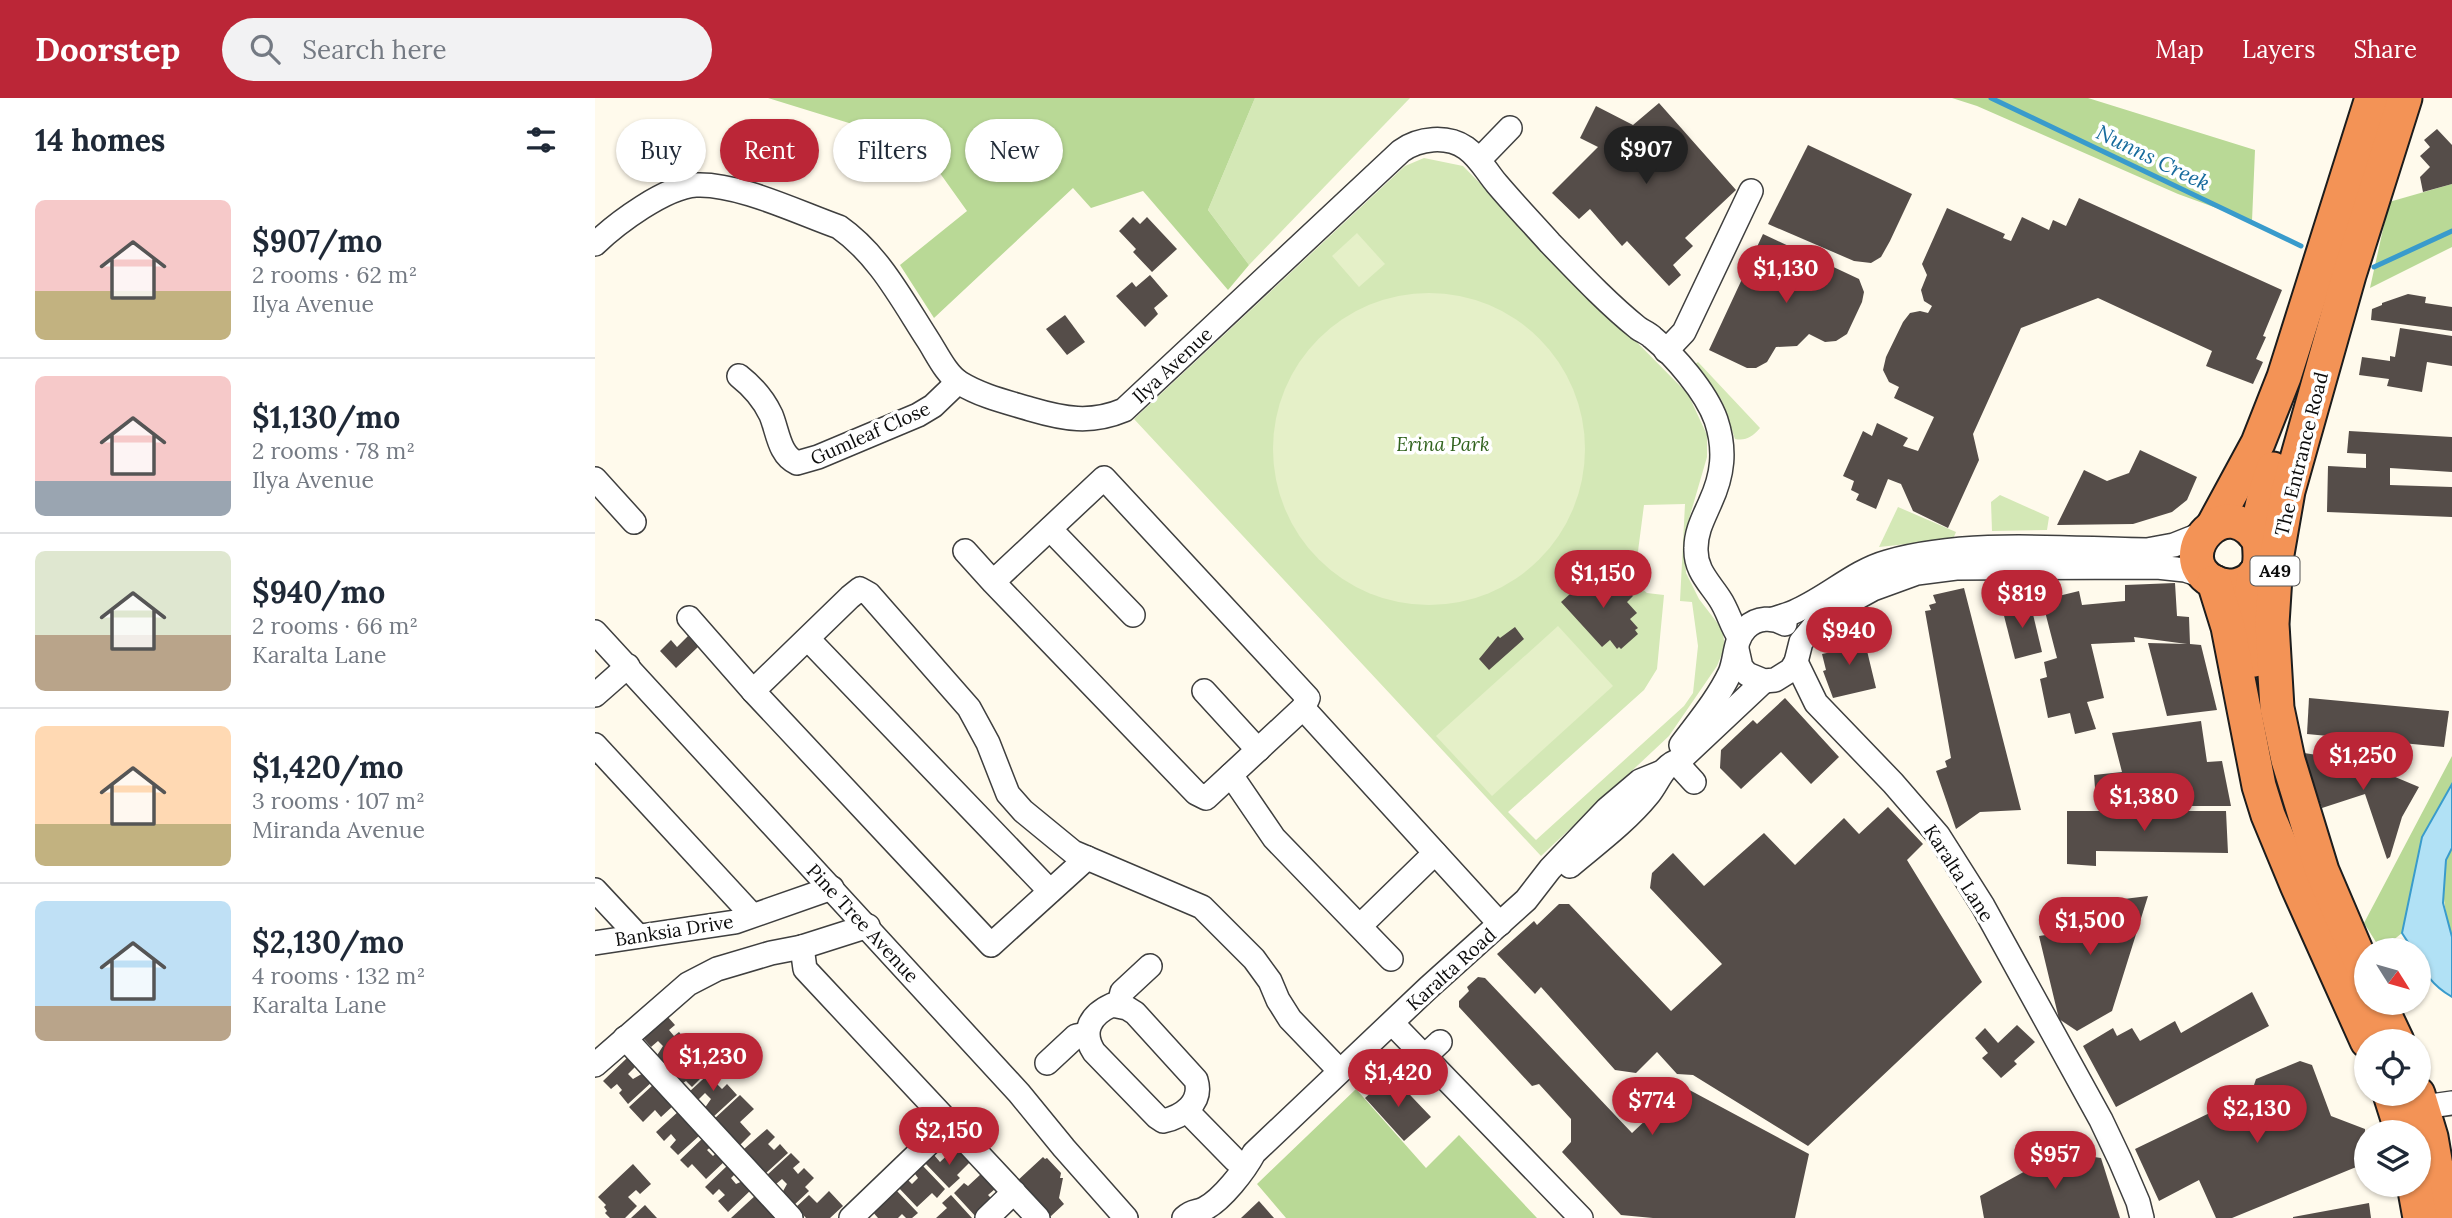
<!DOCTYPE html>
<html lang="en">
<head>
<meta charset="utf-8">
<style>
	:root { --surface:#fff; --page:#f2f2f3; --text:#1f2937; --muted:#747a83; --line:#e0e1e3; --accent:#bb2637 }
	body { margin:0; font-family:Lora,serif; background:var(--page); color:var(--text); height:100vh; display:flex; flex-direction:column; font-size:26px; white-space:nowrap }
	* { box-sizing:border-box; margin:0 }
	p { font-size:23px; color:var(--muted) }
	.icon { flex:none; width:38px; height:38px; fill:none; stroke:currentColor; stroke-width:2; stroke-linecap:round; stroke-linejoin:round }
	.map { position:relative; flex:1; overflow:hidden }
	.panel { display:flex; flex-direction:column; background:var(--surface); width:595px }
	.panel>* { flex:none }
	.banner { position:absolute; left:21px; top:21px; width:665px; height:63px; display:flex; gap:14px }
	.needle { width:46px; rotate:127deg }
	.controls { position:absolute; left:1759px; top:840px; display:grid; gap:14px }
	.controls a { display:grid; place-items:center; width:77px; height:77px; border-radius:50%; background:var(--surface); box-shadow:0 2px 5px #0004; font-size:35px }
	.price { position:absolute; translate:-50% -60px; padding:0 16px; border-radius:24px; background:var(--accent); color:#fff; font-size:23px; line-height:46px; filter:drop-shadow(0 2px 4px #0008) }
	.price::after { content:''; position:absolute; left:50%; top:42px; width:21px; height:16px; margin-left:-10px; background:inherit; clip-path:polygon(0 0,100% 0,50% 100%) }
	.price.current { background:#222; color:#fff }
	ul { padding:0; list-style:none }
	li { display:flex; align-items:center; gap:21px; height:175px; padding:0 35px }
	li+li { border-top:2px solid var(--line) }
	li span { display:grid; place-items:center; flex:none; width:196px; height:140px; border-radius:10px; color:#555 }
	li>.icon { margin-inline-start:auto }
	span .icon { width:84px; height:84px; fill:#fffc; stroke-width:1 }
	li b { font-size:30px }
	h2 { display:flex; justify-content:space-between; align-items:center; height:84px; padding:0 35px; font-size:30px }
	.pill { padding:0 24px; border-radius:32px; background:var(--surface); box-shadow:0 2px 5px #0004; font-size:24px; line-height:63px }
	.pill.current { background:var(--accent); color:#fff }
	header { display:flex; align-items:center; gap:42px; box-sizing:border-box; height:98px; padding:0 35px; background:var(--accent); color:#fff }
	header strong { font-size:33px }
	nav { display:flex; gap:38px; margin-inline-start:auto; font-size:24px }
	.search { width:490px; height:63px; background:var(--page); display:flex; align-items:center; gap:18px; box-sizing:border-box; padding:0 24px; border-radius:38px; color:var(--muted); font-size:26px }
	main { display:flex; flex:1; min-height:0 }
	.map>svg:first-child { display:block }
	.green { fill:#d4e8b6; fill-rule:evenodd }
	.forest { fill:#b9d996 }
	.pitch { fill:#e5f0c8 }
	.water { fill:#b1e1f5; stroke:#399bcc; stroke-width:2 }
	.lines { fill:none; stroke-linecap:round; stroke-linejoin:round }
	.stream { stroke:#399bcc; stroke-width:5 }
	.building { fill:#554d49 }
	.minor-casing { stroke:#3f3f3f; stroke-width:26 }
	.highway-casing { stroke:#1d1d1d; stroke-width:37 }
	.minor { stroke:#fff; stroke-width:23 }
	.highway { stroke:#f39356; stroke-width:33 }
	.labels { text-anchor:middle; stroke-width:7; stroke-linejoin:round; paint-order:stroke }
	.shield { fill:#fff; stroke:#555; stroke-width:2 }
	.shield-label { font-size:18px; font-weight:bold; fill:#0c0c0c }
	.street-label { font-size:19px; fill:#0c0c0c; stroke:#fff }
	.park-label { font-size:19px; font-style:italic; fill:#31631e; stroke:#fff }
	.water-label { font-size:21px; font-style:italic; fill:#176b9d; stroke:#fff }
</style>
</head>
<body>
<header>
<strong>Doorstep</strong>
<div class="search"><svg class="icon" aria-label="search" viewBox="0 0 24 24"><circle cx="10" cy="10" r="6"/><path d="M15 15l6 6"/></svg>Search here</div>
<nav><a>Map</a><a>Layers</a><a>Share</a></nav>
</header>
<main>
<section class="panel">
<h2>14 homes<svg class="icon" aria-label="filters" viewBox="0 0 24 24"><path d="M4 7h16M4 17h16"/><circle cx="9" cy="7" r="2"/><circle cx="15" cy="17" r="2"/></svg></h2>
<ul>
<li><span style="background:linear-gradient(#f6c9c9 65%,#c2b280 0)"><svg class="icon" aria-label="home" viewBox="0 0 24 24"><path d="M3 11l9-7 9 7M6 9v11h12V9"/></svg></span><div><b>$907/mo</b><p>2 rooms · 62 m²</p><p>Ilya Avenue</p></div></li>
<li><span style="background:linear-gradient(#f6c9c9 75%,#9aa5b1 0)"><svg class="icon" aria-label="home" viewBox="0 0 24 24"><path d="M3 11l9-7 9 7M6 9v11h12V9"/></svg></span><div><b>$1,130/mo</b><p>2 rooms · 78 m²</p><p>Ilya Avenue</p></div></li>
<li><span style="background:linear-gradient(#dfe7d0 60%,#b9a48a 0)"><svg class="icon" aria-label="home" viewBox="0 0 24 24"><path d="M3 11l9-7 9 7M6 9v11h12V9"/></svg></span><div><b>$940/mo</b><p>2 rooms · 66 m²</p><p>Karalta Lane</p></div></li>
<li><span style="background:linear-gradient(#ffd9b3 70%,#c2b280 0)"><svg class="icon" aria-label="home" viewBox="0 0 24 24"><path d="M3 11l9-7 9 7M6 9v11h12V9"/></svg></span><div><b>$1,420/mo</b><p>3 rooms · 107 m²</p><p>Miranda Avenue</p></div></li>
<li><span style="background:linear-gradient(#bfe0f5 75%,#b9a48a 0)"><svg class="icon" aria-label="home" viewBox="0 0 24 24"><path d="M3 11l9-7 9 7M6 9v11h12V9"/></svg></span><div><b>$2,130/mo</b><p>4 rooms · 132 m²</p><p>Karalta Lane</p></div></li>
</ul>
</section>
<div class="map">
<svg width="1857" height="1120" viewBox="0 0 1857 1120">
	<rect width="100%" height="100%" fill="#fffaec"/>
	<!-- green -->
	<g class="green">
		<polygon points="660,0 815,0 654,167 613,112"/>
		<path d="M829,60L868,68L1093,296L1112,337V359L1089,438L1091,475L1104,501L1127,531L1130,548L1122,568L1074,638L946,758L539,321L810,68ZM1090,406L1085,503L1097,504L1103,548L1098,595L1089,608L941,742L913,714L1049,592L1062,571L1069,497L1052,495L1039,484L1049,407Z"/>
		<path d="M1103,264L1165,330C1157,339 1151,343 1140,341L1126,301L1100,266Z"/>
		<polygon points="1405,397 1454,419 1452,432 1397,433 1396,404"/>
		<polygon points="1303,409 1361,434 1358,441 1284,449"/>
	</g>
	<!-- forest -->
	<g class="forest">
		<polygon points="173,0 660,0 613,112 654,167 633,192 548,93 496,110 478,90 339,220 305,167 372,113 342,71 296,38"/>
		<polygon points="1357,0 1493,0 1660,52 1657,123 1583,96 1382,8"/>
		<polygon points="1857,86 1857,149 1775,190 1794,104"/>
		<polygon points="1857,658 1857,686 1827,739 1807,835 1786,852 1769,825"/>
		<path d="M1857,750V839C1849,810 1842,778 1857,750Z"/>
		<polygon points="761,991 831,1070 864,1037 942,1120 691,1120 662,1086"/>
	</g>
	<!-- pitch -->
	<g class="pitch">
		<polygon points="762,135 790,166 764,189 737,158"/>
		<circle cx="834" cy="351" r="156"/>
		<polygon points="963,528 1018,588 897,698 841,638"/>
	</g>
	<!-- water -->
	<path class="water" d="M1857,686V750L1851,762L1848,805L1857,839V899C1840,889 1824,873 1824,852H1818L1807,835L1827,739Z"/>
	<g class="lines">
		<!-- stream -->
		<g class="stream">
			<polyline points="1396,0 1706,148"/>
			<polyline points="1779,169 1857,133"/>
		</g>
	</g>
	<!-- building -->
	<g class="building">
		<polygon points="1064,5 1141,92 1090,140 1098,148 1078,167 1086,177 1074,188 1032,143 1027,148 995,111 984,121 957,95 1003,49 985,40 1001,8 1038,27"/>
		<polygon points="1842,31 1857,47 1857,86 1828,94 1825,79 1835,69 1825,58 1835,49 1829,42"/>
		<polygon points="1213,47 1317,96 1295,143 1286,159 1276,165 1259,163 1173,126"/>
		<polygon points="1484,100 1687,192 1668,238 1671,239 1661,261 1668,264 1658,286 1611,268 1617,253 1503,200 1426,230 1378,336 1384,362 1353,430 1318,413 1306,386 1293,381 1281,411 1261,402 1264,396 1256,392 1259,383 1248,378 1268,333 1277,338 1282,325 1313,340 1308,348 1323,353 1339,319 1299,300 1304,289 1294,284 1288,272 1291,259 1308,224 1315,215 1325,213 1333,215 1337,208 1329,203 1326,192 1332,177 1327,166 1352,110 1410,136 1408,140 1416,143 1427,119 1454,132 1458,122 1471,128"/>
		<polygon points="538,119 545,126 552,119 582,151 557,174 538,154 541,151 524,133"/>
		<polygon points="1168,136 1264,181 1269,194 1267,204 1252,236 1241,243 1230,244 1214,236 1202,248 1181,249 1172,264 1161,270 1152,270 1114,252"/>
		<polygon points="555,177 573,198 559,210 563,216 550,229 521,198 537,184 541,189"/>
		<polygon points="1813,196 1831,199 1830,205 1857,209 1857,233 1776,222 1777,211 1787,207 1787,205"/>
		<polygon points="470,217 490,244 472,257 451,231"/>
		<polygon points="1805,230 1857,238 1857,268 1832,264 1827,294 1792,288 1794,281 1764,277 1767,259 1795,263 1795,258 1800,259"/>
		<polygon points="1754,333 1857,339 1857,374 1795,370 1795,387 1857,389 1857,419 1732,414 1733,368 1771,370 1771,356 1752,355"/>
		<polygon points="1545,352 1602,379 1592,402 1577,414 1538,426 1462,427 1489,372 1512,383 1534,375"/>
		<polygon points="1004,470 1025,493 1030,489 1038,498 1032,504 1042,515 1035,521 1043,530 1040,532 1043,536 1026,551 1024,549 1022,551 1015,542 1007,549 966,504"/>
		<polygon points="1580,485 1582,518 1594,519 1595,546 1606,547 1622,612 1572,618 1553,545 1592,546 1539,539 1540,544 1496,546 1509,600 1492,604 1501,631 1480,636 1475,615 1453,620 1445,581 1452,579 1449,564 1462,560 1447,502 1484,493 1487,507 1530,503 1530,487"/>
		<polygon points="1369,490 1426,712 1385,714 1361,731 1341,673 1352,669 1350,663 1356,660 1330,513 1336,512 1334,507 1341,505 1338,497"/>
		<polygon points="1435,504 1447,554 1420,561 1407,510"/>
		<polygon points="920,529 929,541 894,572 884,561 903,538 905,540"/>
		<polygon points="1267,532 1281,590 1238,600 1228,573 1231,572 1227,556 1241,553 1240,546 1254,543 1252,535"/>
		<polygon points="93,538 103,549 81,570 65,553 76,542 82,549"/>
		<polygon points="1190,600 1244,659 1216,686 1186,654 1146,691 1125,670 1126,652 1158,622 1162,626"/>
		<polygon points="1714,600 1854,613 1849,649 1712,636"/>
		<polygon points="1606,623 1612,664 1627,663 1636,708 1513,708 1511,691 1500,690 1499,677 1527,674 1517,635"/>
		<polygon points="1709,655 1762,663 1824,689 1807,719 1795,759 1792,761 1770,696 1727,710 1707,656"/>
		<polygon points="1293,709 1328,746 1312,762 1387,884 1213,1048 1098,977 1082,976 1062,954 1041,975 1020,972 946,889 940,896 902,856 939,823 942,827 964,806 974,806 1076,913 1127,866 1055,790 1057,775 1078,755 1109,788 1169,735 1200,767 1249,720 1264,736"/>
		<polygon points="1472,713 1631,713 1633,755 1501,753 1501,768 1472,766"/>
		<polygon points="1553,798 1517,913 1482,933 1464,921 1444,838 1451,837 1449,826 1479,820 1473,808"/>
		<polygon points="883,879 890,880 1037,1035 1087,988 1214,1056 1200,1120 1058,1120 1026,1117 967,1054 976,1044 976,1021 944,986 937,988 864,909 864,903 874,893 872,889"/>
		<polygon points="1657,894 1674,928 1521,1009 1488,948 1518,930 1522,938 1537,930 1545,943 1580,923 1586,935"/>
		<polygon points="72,918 80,927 74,932 79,938 84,934 93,945 69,968 61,959 68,948 63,943 56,949 48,940"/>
		<polygon points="1422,927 1440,944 1419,963 1422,966 1406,980 1387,960 1393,955 1380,940 1390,930 1403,945"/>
		<polygon points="97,944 106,954 101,959 113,973 97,989 91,983 88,985 73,967"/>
		<polygon points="32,960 40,969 33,976 38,981 50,974 58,983 33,1006 24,995 27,992 22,986 16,991 8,983"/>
		<polygon points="1705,963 1717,967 1736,1018 1770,1031 1771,1065 1637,1120 1621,1120 1604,1082 1564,1103 1540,1051 1625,1010 1620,1000 1644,988 1646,997 1658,990 1661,981"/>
		<polygon points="119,971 127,980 121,985 127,991 132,986 142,997 117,1020 109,1011 116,1001 110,995 102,1003 94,994"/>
		<polygon points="798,979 836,1019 809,1043 770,1000 781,990 783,993"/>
		<polygon points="59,986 79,1007 66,1019 60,1012 48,1024 34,1009"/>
		<polygon points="145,997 159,1011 145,1024 156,1036 144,1048 118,1022"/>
		<polygon points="85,1012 105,1037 83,1057 75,1049 81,1042 76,1036 69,1043 61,1034"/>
		<polygon points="172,1031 180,1039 173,1046 179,1052 185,1046 193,1055 170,1076 149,1051"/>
		<polygon points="110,1038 118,1047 112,1052 118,1058 123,1053 131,1062 111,1081 97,1066 93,1070 85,1062"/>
		<polygon points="361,1049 375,1064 362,1077 365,1080 354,1090 330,1065 339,1057 345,1064"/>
		<polygon points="1465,1054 1506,1060 1525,1120 1389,1120 1385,1098"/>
		<polygon points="196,1055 205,1064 198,1070 203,1076 209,1070 219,1080 210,1089 214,1093 198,1108 187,1095 192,1086 187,1081 181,1086 172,1077"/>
		<polygon points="448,1059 450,1061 452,1060 466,1075 465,1080 468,1080 464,1100 469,1106 456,1118 421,1084"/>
		<polygon points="38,1066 56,1086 45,1096 41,1092 33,1099 42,1108 30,1120 15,1120 10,1115 12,1113 9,1109 11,1107 3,1099"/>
		<polygon points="133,1067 141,1075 136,1080 141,1086 150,1082 158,1090 133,1114 123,1103 130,1097 124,1091 118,1097 110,1089"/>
		<polygon points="328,1068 350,1091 342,1100 337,1095 322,1109 303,1089 312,1081 317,1086 323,1080 320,1076"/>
		<polygon points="386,1076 400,1091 393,1097 396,1100 387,1109 390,1112 382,1120 359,1095 369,1085 373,1088"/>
		<polygon points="234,1093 248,1108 235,1120 211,1120 201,1109 214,1097 222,1105"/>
		<polygon points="302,1093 323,1115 317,1120 311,1120 307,1116 303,1120 283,1120 277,1113"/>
		<polygon points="162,1096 185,1120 136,1120"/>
		<polygon points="356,1097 377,1120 341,1120 352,1110 347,1105"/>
		<polygon points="664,1103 679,1120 646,1120"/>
		<polygon points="1774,1105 1776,1120 1698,1120 1698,1119"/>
		<polygon points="50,1107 62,1120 36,1120"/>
	</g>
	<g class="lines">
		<!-- minor casing -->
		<g class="minor-casing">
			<g id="minor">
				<polyline points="884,62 915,30"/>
				<path d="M0,146C22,125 70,89 101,87C143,85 204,115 244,129C284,157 307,202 333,242C342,256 351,276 365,285C386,298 412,304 435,311C469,321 496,326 529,312L806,53C824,40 852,37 871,50C885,60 891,73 902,86C919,106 937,125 955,145C983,174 1012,205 1043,230C1047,233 1053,235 1057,239C1080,258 1111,294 1121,322C1131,352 1128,377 1115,405C1109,419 1101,433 1101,450C1100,472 1114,484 1125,501C1133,513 1136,527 1144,539"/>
				<polyline points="1071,253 1089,234 1156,93"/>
				<path d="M144,278C158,289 168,300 176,317C183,334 184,357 202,365L223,359L323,317L338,308L363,284"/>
				<polyline points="0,381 39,424"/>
				<polyline points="455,431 538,517"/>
				<polyline points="370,453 398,484 601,695 611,700 708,610 713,600 509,380 398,484"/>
				<polyline points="94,520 158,593 396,847 492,760"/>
				<path d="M1178,521C1187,518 1196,516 1203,512C1234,498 1260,473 1292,464C1373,441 1468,451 1552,452L1579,447L1609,435"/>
				<polyline points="0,534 424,995 469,1050 531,1120"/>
				<polyline points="213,541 455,793"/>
				<polyline points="1142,551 1146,569 1152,576 1169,583 1180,582 1196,572 1201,564 1206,544 1227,519 1278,491 1322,475 1361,470 1562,469 1590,472 1611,479"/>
				<polyline points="1201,564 1221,605 1298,685 1343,737 1388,808 1506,1022 1525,1062 1543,1104 1547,1120"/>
				<polyline points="158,593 255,499 265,491 274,496 374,610 393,645 413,696 428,713 478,754 607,809 659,861 675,883 683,902 695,921 745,973"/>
				<polyline points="609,593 663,652"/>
				<polyline points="0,597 33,568"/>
				<polyline points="708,610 905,826"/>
				<polyline points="0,647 157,817"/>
				<path d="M1086,647C1103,624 1122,602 1135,575C1141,561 1139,542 1151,530C1162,519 1178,519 1190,526"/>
				<polyline points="1085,662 1088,672 1099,684"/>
				<polyline points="636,677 679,740 796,861"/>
				<path d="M975,768C1001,746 1031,724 1053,697C1064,684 1067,667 1085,662L1169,583"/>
				<polyline points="0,792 43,838"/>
				<polyline points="765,828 840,755"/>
				<polyline points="0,845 140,824 237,790"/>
				<polyline points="207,849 210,871 443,1120"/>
				<path d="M517,907L532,910L540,915L601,982C608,1005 587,1019 568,1023L562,1019L499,954C486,934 495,917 517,907Z"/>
				<polyline points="524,907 527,894 555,868"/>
				<polyline points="797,925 986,1120"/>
				<polyline points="30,940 196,1120"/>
				<polyline points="829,959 845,944"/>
				<polyline points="452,965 481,938 492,936"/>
				<polyline points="0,967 93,886 122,871 176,855 207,849 273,828"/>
				<polyline points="1815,1011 1857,1005"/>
				<polyline points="592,1013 640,1062"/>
				<polyline points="256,1120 355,1025"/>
				<polyline points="392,1120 419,1094"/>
				<path d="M589,1120C598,1112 600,1115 609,1111C627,1102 650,1072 659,1055L833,890L931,802L955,771L1012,711L1045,683L1067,674"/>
			</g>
		</g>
		<!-- highway casing -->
		<g class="highway-casing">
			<g id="highway">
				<polyline points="1618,428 1663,345 1689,279 1777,0"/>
				<path d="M1665,445C1633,388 1573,458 1617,483C1625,488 1634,489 1643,487C1678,477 1660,446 1664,423C1667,405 1672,388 1678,371"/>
				<polyline points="1659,477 1654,516 1659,562"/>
				<polyline points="1619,484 1633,529 1664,688 1673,717 1702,787 1772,943"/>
				<polyline points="1771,876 1727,773 1693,662 1682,610 1677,526 1681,462 1693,393 1754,177 1810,0"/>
				<polyline points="1784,905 1802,943"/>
				<polyline points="1795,996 1807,1034"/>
				<polyline points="1823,996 1836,1039 1850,1120"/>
				<polyline points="1819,1087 1825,1120"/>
			</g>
		</g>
		<!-- minor -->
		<use href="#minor" class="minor"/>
		<!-- highway -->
		<use href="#highway" class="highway"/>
	</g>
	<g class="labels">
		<!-- shield labels -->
		<rect class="shield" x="1655.5" y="458.5" width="49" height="29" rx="5"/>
		<g class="shield-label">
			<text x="1680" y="479">A49</text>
		</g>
		<!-- street labels -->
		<g class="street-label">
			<text transform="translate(577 267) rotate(-43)" y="7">Ilya Avenue</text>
			<text transform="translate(275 335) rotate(-24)" y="7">Gumleaf Close</text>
			<text transform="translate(1706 356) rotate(-76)" y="7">The Entrance Road</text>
			<text transform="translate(1364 775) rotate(57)" y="7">Karalta Lane</text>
			<text transform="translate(268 825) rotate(47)" y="7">Pine Tree Avenue</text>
			<text transform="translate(79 832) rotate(-9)" y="7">Banksia Drive</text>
			<text transform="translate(856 871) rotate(-42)" y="7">Karalta Road</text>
		</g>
		<!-- park labels -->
		<g class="park-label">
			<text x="848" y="353">Erina Park</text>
		</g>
		<!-- water labels -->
		<g class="water-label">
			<text transform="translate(1558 60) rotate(26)" y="7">Nunns Creek</text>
		</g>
	</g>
</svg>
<div class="controls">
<a><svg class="needle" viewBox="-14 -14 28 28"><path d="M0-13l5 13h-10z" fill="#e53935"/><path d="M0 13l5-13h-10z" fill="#747a83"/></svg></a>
<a><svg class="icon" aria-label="locate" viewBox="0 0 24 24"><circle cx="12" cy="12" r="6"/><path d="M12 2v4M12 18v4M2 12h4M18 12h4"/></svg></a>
<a><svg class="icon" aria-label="layers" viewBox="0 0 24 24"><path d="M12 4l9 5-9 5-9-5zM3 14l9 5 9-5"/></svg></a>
</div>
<b class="price current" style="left:1051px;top:88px">$907</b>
<b class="price" style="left:1191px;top:207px">$1,130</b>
<b class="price" style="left:1008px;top:512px">$1,150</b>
<b class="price" style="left:1427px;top:532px">$819</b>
<b class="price" style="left:1254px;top:569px">$940</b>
<b class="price" style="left:1768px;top:694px">$1,250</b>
<b class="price" style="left:1549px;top:735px">$1,380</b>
<b class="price" style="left:1495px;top:859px">$1,500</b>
<b class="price" style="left:118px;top:995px">$1,230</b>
<b class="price" style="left:803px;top:1011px">$1,420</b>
<b class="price" style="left:1057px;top:1039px">$774</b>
<b class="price" style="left:1662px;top:1047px">$2,130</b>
<b class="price" style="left:354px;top:1069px">$2,150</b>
<b class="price" style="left:1460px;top:1093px">$957</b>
<div class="banner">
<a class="pill">Buy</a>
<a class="pill current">Rent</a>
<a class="pill">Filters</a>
<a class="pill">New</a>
</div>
</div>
</main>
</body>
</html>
